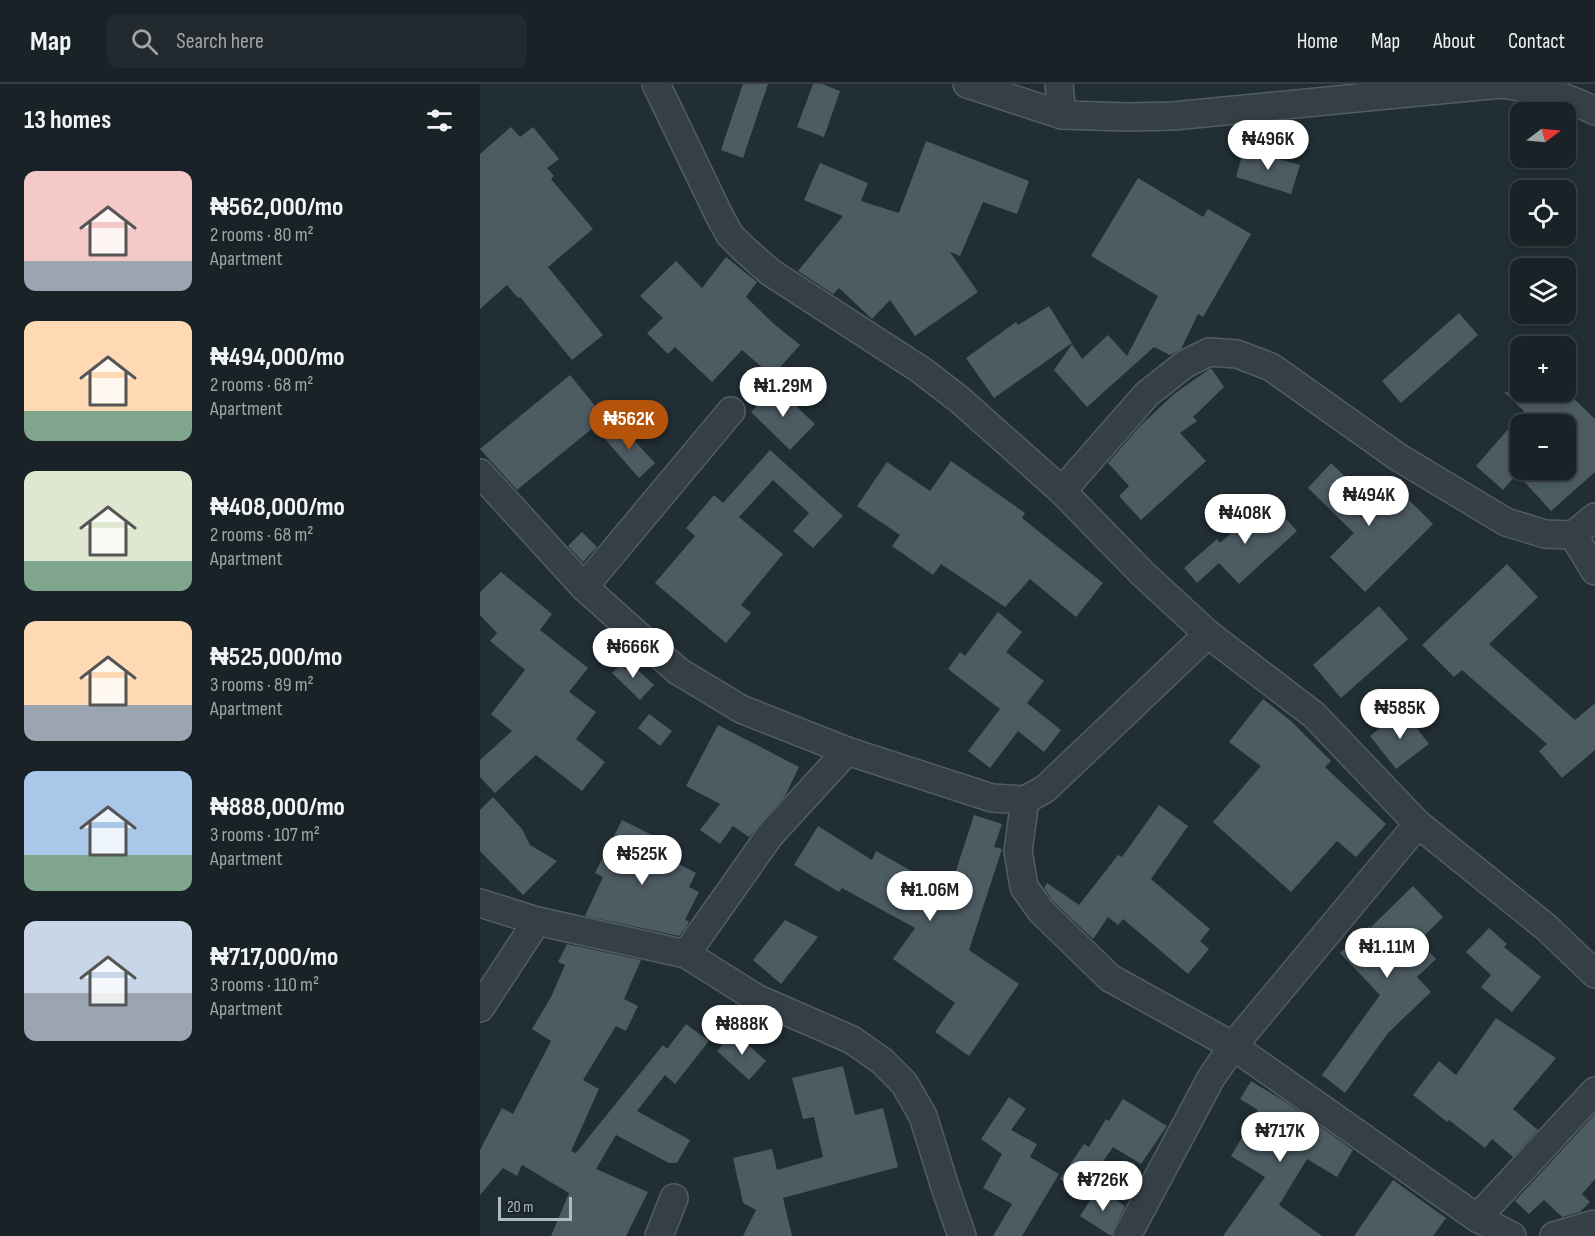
<!DOCTYPE html>
<html lang="en">
<head>
<meta charset="utf-8">
<style>
	:root { --surface:#192227; --page:#222a2f; --text:#f1f3f6; --muted:#9fa4a7; --line:#373f44; --accent:#b45309 }
	body { margin:0; font-family:"Sofia Sans Condensed",sans-serif; background:var(--page); color:var(--text); height:100vh; display:flex; flex-direction:column; font-size:22px; white-space:nowrap }
	* { box-sizing:border-box; margin:0 }
	p { font-size:20px; color:var(--muted) }
	.icon { flex:none; width:33px; height:33px; fill:none; stroke:currentColor; stroke-width:2; stroke-linecap:round; stroke-linejoin:round }
	.map { position:relative; flex:1; overflow:hidden }
	.details { display:flex; flex-direction:column; background:var(--surface); width:480px }
	.details>* { flex:none }
	.needle { width:39px; rotate:74deg }
	.tools { position:absolute; left:1030px; top:18px; display:grid; gap:12px }
	.tools a { display:grid; place-items:center; width:66px; height:66px; border-radius:12px; background:var(--surface); box-shadow:0 3px 9px #0003,0 0 0 2px var(--line); font-size:30px }
	.scale { position:absolute; left:18px; bottom:15px; width:74px; box-sizing:border-box; padding-left:6px; border:3px solid #afbbc2; border-top:0; font-size:16px; line-height:21px; white-space:nowrap; color:#afbbc2; -webkit-text-stroke:4px #1a242a; paint-order:stroke }
	.price { position:absolute; translate:-50% -51px; padding:0 14px; border-radius:21px; background:#fff; color:#222; font-size:20px; line-height:39px; filter:drop-shadow(0 2px 3px #0008) }
	.price::after { content:''; position:absolute; left:50%; top:36px; width:18px; height:14px; margin-left:-9px; background:inherit; clip-path:polygon(0 0,100% 0,50% 100%) }
	.price.active { background:var(--accent); color:#fff }
	ul { padding:0; list-style:none }
	li { display:flex; align-items:center; gap:18px; height:150px; padding:0 24px }
	li span { display:grid; place-items:center; flex:none; width:168px; height:120px; border-radius:12px; color:#555 }
	li>.icon { margin-inline-start:auto }
	span .icon { width:72px; height:72px; fill:#fffc; stroke-width:1 }
	li b { font-size:26px }
	h2 { display:flex; justify-content:space-between; align-items:center; height:72px; padding:0 24px; font-size:26px }
	header { display:flex; align-items:center; gap:36px; box-sizing:border-box; height:84px; padding:0 30px; background:var(--surface); border-bottom:2px solid var(--line) }
	header strong { font-size:28px }
	nav { display:flex; gap:33px; margin-inline-start:auto; font-size:21px }
	.search { width:420px; height:54px; background:var(--page); display:flex; align-items:center; gap:15px; box-sizing:border-box; padding:0 21px; border-radius:12px; color:var(--muted); font-size:22px }
	main { display:flex; flex:1; min-height:0 }
	.map>svg:first-child { display:block }
	.building { fill:#4d5b63; fill-rule:evenodd }
	.lines { fill:none; stroke-linecap:round; stroke-linejoin:round }
	.minor-casing { stroke:#525d63; stroke-width:30 }
	.minor { stroke:#344045; stroke-width:27 }
</style>
</head>
<body>
<header>
<strong>Map</strong>
<div class="search"><svg class="icon" aria-label="search" viewBox="0 0 24 24"><circle cx="10" cy="10" r="6"/><path d="M15 15l6 6"/></svg>Search here</div>
<nav><a>Home</a><a>Map</a><a>About</a><a>Contact</a></nav>
</header>
<main>
<section class="details">
<h2>13 homes<svg class="icon" aria-label="filters" viewBox="0 0 24 24"><path d="M4 7h16M4 17h16"/><circle cx="9" cy="7" r="2"/><circle cx="15" cy="17" r="2"/></svg></h2>
<ul>
<li><span style="background:linear-gradient(#f6c9c9 75%,#9aa5b1 0)"><svg class="icon" aria-label="home" viewBox="0 0 24 24"><path d="M3 11l9-7 9 7M6 9v11h12V9"/></svg></span><div><b>₦562,000/mo</b><p>2 rooms · 80 m²</p><p>Apartment</p></div></li>
<li><span style="background:linear-gradient(#ffd9b3 75%,#7fa58c 0)"><svg class="icon" aria-label="home" viewBox="0 0 24 24"><path d="M3 11l9-7 9 7M6 9v11h12V9"/></svg></span><div><b>₦494,000/mo</b><p>2 rooms · 68 m²</p><p>Apartment</p></div></li>
<li><span style="background:linear-gradient(#dfe7d0 75%,#7fa58c 0)"><svg class="icon" aria-label="home" viewBox="0 0 24 24"><path d="M3 11l9-7 9 7M6 9v11h12V9"/></svg></span><div><b>₦408,000/mo</b><p>2 rooms · 68 m²</p><p>Apartment</p></div></li>
<li><span style="background:linear-gradient(#ffd9b3 70%,#9aa5b1 0)"><svg class="icon" aria-label="home" viewBox="0 0 24 24"><path d="M3 11l9-7 9 7M6 9v11h12V9"/></svg></span><div><b>₦525,000/mo</b><p>3 rooms · 89 m²</p><p>Apartment</p></div></li>
<li><span style="background:linear-gradient(#a9c7e8 70%,#7fa58c 0)"><svg class="icon" aria-label="home" viewBox="0 0 24 24"><path d="M3 11l9-7 9 7M6 9v11h12V9"/></svg></span><div><b>₦888,000/mo</b><p>3 rooms · 107 m²</p><p>Apartment</p></div></li>
<li><span style="background:linear-gradient(#c9d6e8 60%,#9aa5b1 0)"><svg class="icon" aria-label="home" viewBox="0 0 24 24"><path d="M3 11l9-7 9 7M6 9v11h12V9"/></svg></span><div><b>₦717,000/mo</b><p>3 rooms · 110 m²</p><p>Apartment</p></div></li>
</ul>
</section>
<div class="map">
<svg width="1115" height="1152" viewBox="0 0 1115 1152">
	<rect width="100%" height="100%" fill="#212e34"/>
	<!-- building -->
	<g class="building">
		<polygon points="263,0 288,0 263,74 241,66"/>
		<polygon points="333,0 342,0 360,7 344,53 317,43"/>
		<polygon points="31,43 40,53 53,43 79,75 67,84 74,92 71,95 113,145 68,183 123,251 92,276 40,213 38,214 27,201 0,225 0,70"/>
		<polygon points="446,57 549,97 537,130 503,118 480,172 470,168 498,208 435,252 410,216 392,235 359,204 353,210 318,187 363,132 324,116 340,79 388,99 381,117 419,129"/>
		<polygon points="764,65 820,81 811,110 756,93"/>
		<polygon points="658,94 723,133 728,125 771,150 723,233 718,230 701,265 690,271 674,263 607,323 574,286 592,260 602,275 628,251 647,272 678,212 611,172"/>
		<polygon points="246,173 277,198 266,213 294,240 320,261 292,292 262,266 232,298 195,263 188,270 167,249 183,234 160,212 196,177 222,204"/>
		<polygon points="569,222 592,259 514,314 486,274 536,238 538,241"/>
		<polygon points="979,229 998,251 921,319 902,297"/>
		<polygon points="731,284 744,303 713,333 717,337 700,349 726,377 661,436 639,412 649,402 628,379 660,342 694,310"/>
		<polygon points="90,291 125,334 37,406 0,365"/>
		<polygon points="296,303 335,340 310,366 271,328"/>
		<path d="M1086,307L1115,335V388L1071,427L1037,390L1023,406L996,382L1044,327L1024,308ZM1041,340H1086V386H1041Z"/>
		<polygon points="139,340 175,379 159,394 124,354"/>
		<polygon points="290,366 363,432 333,464 313,447 329,429 293,396 259,433 303,470 261,521 271,529 246,559 175,499 215,452 206,444 234,411 243,419"/>
		<polygon points="471,377 545,429 542,434 623,499 596,533 550,495 525,523 461,480 453,491 412,462 420,451 377,422 407,378 450,407"/>
		<polygon points="851,379 898,425 918,405 953,440 885,508 850,473 874,449 828,404"/>
		<polygon points="788,415 817,447 759,500 739,479 717,499 704,484 737,455 740,459"/>
		<polygon points="102,448 117,463 103,478 88,462"/>
		<polygon points="1027,480 1058,513 1009,560 1095,636 1115,619 1115,666 1082,694 1059,667 1067,660 982,586 974,593 942,561"/>
		<polygon points="21,488 72,530 60,546 108,584 89,608 116,628 96,655 125,678 102,707 56,671 15,709 0,693 0,676 32,647 11,630 45,586 10,557 17,549 0,531 0,508"/>
		<polygon points="899,522 928,555 861,614 833,581"/>
		<polygon points="518,528 542,548 526,568 564,597 547,619 581,646 564,668 538,647 510,684 488,667 520,625 468,585 480,568 485,572"/>
		<polygon points="146,575 174,601 160,616 132,589"/>
		<polygon points="783,615 811,637 851,677 845,683 906,740 876,773 857,757 811,808 733,738 781,682 749,658"/>
		<polygon points="923,626 949,660 916,685 890,652"/>
		<polygon points="169,630 192,647 180,662 158,644"/>
		<polygon points="238,641 319,683 305,712 269,753 253,742 240,760 220,746 240,720 206,702"/>
		<polygon points="13,713 42,745 50,761 77,777 43,811 0,767 0,726"/>
		<polygon points="679,721 708,742 671,795 730,845 720,857 729,865 708,890 643,835 638,841 628,833 613,855 573,817 564,804 567,799 599,821 638,771 642,773"/>
		<polygon points="494,731 522,740 514,763 522,765 489,866 539,900 489,972 455,948 475,919 413,875 435,844 362,804 359,808 314,781 338,742 392,776 396,767 469,808"/>
		<polygon points="142,736 174,752 168,764 216,789 209,803 219,808 205,836 209,837 207,842 199,852 105,832 123,793 115,789"/>
		<polygon points="933,802 963,833 939,857 956,875 937,893 951,908 908,949 865,1009 842,991 900,911 860,869 889,842 890,844"/>
		<polygon points="305,836 338,853 301,900 273,876"/>
		<polygon points="1009,844 1027,860 1024,863 1061,893 1032,928 1001,903 1011,891 986,868"/>
		<polygon points="87,860 161,876 144,915 158,922 146,947 136,942 103,996 119,1005 91,1067 96,1069 183,961 187,965 206,940 229,957 195,1000 185,991 157,1027 210,1056 197,1079 189,1079 136,1051 116,1085 168,1108 146,1152 71,1152 89,1109 42,1081 37,1092 23,1084 0,1111 0,1066 22,1024 33,1030 71,957 52,945 71,913 85,881 78,878"/>
		<polygon points="1016,934 1076,974 1033,1025 1058,1046 1033,1073 1012,1055 1005,1064 969,1036 967,1038 933,1011 959,977 976,991"/>
		<polygon points="254,948 286,977 269,996 237,967"/>
		<polygon points="363,982 375,1031 403,1024 418,1083 303,1114 312,1152 263,1152 276,1126 263,1119 253,1074 292,1065 297,1086 343,1073 334,1033 323,1035 312,994"/>
		<polygon points="771,997 807,1019 873,1066 857,1093 827,1075 799,1121 842,1152 743,1152 785,1093 751,1072 778,1026 760,1015"/>
		<polygon points="529,1013 546,1025 531,1046 557,1060 550,1073 579,1090 542,1152 513,1152 532,1120 503,1104 522,1070 501,1055"/>
		<polygon points="643,1015 687,1042 661,1080 633,1063 601,1110 580,1095 604,1060 609,1063 626,1035 629,1037"/>
		<polygon points="1115,1030 1115,1095 1102,1110 1110,1118 1100,1128 1082,1133 1064,1116 1049,1130 1035,1117"/>
		<polygon points="913,1096 966,1134 953,1152 874,1152"/>
		<polygon points="618,1104 645,1122 631,1152 600,1132"/>
	</g>
	<g class="lines">
		<!-- minor casing -->
		<g class="minor-casing">
			<g id="minor">
				<polyline points="176,0 240,133 250,151 264,165 290,188 441,286 480,316 582,407 663,490 728,550 834,631 938,740 1067,844 1115,890"/>
				<path d="M487,0L582,31L648,33L693,32L1021,0C1054,5 1085,11 1115,27"/>
				<polyline points="579,0 582,31"/>
				<polyline points="0,389 104,503 198,587 261,625 367,667 512,714 545,716 565,705 728,550"/>
				<polyline points="582,407 667,310 705,280 729,268 757,270 791,283 918,373 1026,438 1065,450 1093,451 1115,487"/>
				<polyline points="1093,451 1115,433"/>
				<polyline points="104,503 251,327"/>
				<polyline points="545,716 538,767 544,803 561,827 630,894 753,962 997,1134 1032,1152"/>
				<polyline points="0,819 57,837 206,870 276,914 372,956 402,977 424,999 443,1032 465,1103 482,1152"/>
				<polyline points="206,870 290,751 367,667"/>
				<polyline points="0,924 57,837"/>
				<polyline points="997,1134 1115,1007"/>
				<polyline points="179,1152 194,1114"/>
				<polyline points="647,1152 731,994 753,962 938,740"/>
				<polyline points="1074,1152 1115,1140"/>
			</g>
		</g>
		<!-- minor -->
		<use href="#minor" class="minor"/>
	</g>
</svg>
<div class="tools">
<a><svg class="needle" viewBox="-14 -14 28 28"><path d="M0-13l5 13h-10z" fill="#e53935"/><path d="M0 13l5-13h-10z" fill="#9fa4a7"/></svg></a>
<a><svg class="icon" aria-label="locate" viewBox="0 0 24 24"><circle cx="12" cy="12" r="6"/><path d="M12 2v4M12 18v4M2 12h4M18 12h4"/></svg></a>
<a><svg class="icon" aria-label="layers" viewBox="0 0 24 24"><path d="M12 4l9 5-9 5-9-5zM3 14l9 5 9-5"/></svg></a>
<a>+</a>
<a>−</a>
</div>
<div class="scale">20 m</div>
<b class="price" style="left:788px;top:87px">₦496K</b>
<b class="price" style="left:303px;top:334px">₦1.29M</b>
<b class="price active" style="left:149px;top:367px">₦562K</b>
<b class="price" style="left:889px;top:443px">₦494K</b>
<b class="price" style="left:765px;top:461px">₦408K</b>
<b class="price" style="left:153px;top:595px">₦666K</b>
<b class="price" style="left:920px;top:656px">₦585K</b>
<b class="price" style="left:162px;top:802px">₦525K</b>
<b class="price" style="left:450px;top:838px">₦1.06M</b>
<b class="price" style="left:907px;top:895px">₦1.11M</b>
<b class="price" style="left:262px;top:972px">₦888K</b>
<b class="price" style="left:800px;top:1079px">₦717K</b>
<b class="price" style="left:623px;top:1128px">₦726K</b>
</div>
</main>
</body>
</html>
